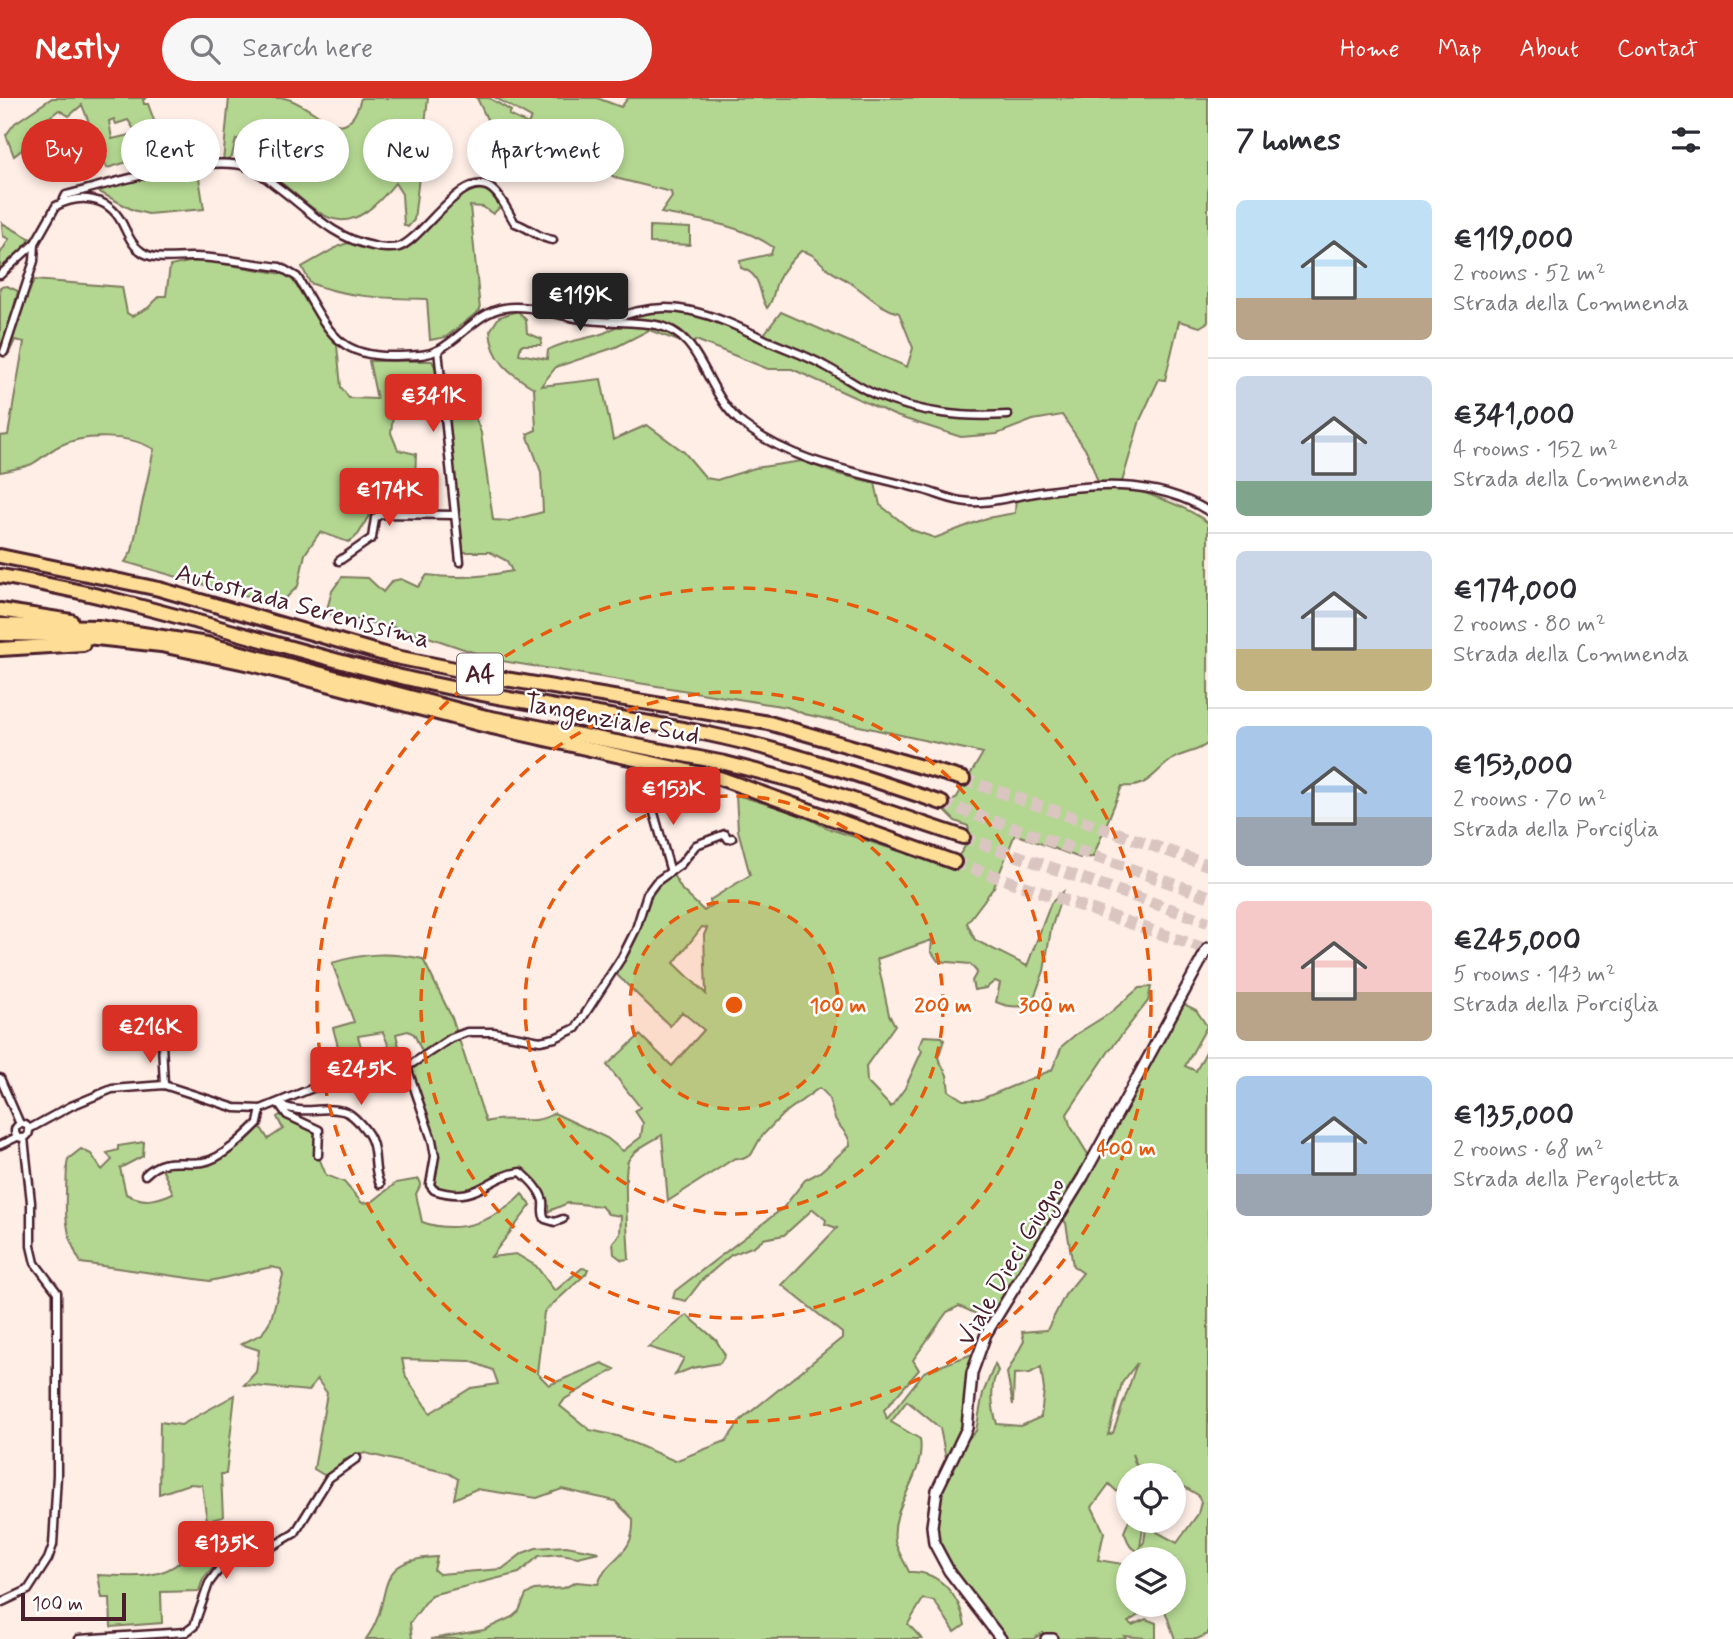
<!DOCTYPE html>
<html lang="en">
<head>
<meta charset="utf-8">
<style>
	:root { --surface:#fff; --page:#f7f7f7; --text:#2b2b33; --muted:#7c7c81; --line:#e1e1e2; --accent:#d93025 }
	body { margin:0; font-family:Mynerve,sans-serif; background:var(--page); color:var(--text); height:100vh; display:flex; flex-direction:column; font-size:26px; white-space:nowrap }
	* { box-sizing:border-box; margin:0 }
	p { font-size:23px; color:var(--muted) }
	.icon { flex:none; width:38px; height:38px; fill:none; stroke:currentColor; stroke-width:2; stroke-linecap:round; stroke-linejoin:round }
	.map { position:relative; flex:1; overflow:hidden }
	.drawer { display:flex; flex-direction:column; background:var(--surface); width:525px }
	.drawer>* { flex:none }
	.guide { position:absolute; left:21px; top:21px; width:665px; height:63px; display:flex; gap:14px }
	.fabs { position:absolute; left:1116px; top:1365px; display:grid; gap:14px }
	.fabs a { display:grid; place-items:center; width:70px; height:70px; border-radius:50%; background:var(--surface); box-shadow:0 4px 10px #0003; font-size:35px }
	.scale { position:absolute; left:21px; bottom:18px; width:105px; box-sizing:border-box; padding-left:7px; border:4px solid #4a1f2b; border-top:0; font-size:19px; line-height:24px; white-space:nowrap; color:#4a1f2b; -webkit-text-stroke:5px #fff; paint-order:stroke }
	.price { position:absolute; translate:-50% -60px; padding:0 16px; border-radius:7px; background:var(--accent); color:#fff; font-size:23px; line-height:46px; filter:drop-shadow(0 2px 4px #0008) }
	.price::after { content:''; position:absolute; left:50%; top:42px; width:21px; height:16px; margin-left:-10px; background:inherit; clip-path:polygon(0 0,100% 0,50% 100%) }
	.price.on { background:#222; color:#fff }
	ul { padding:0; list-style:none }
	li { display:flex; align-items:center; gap:21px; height:175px; padding:0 28px }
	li+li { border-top:2px solid var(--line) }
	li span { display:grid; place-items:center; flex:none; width:196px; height:140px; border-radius:10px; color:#555 }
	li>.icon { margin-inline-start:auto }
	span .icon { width:84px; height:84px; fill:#fffc; stroke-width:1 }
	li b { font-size:30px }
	h2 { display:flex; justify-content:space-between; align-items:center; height:84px; padding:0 28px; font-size:30px }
	.tag { padding:0 24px; border-radius:32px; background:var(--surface); box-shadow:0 4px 10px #0003; font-size:24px; line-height:63px }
	.tag.on { background:var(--accent); color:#fff }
	header { display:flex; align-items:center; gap:42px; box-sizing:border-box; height:98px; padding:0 35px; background:var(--accent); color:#fff }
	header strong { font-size:33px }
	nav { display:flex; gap:38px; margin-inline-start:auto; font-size:24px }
	.search { width:490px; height:63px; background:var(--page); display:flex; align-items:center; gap:18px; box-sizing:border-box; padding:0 24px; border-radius:38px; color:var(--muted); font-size:26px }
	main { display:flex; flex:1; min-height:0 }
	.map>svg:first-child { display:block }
	.green { fill:#b3d791; stroke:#7e7b5e; stroke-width:2; fill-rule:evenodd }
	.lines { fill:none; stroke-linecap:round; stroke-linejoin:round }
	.highway-tunnel { stroke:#dac5c1; stroke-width:12; stroke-dasharray:12 6; stroke-linecap:butt }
	.street-casing { stroke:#4a1f2b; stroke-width:11 }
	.secondary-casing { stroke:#4a1f2b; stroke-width:14 }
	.highway-casing { stroke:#4a1f2b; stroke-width:18 }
	.street { stroke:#fff; stroke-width:6 }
	.secondary { stroke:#fff; stroke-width:9 }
	.highway { stroke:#fedd96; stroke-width:12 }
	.ring { fill:none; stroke:#e8590c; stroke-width:3.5; stroke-dasharray:12 9 }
	.labels { text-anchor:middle; stroke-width:5; stroke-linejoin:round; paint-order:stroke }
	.shield { fill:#fff; stroke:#80626b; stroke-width:2 }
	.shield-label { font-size:24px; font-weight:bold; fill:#4a1f2b }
	.street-label { font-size:26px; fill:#4a1f2b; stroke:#fff }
	.centre { fill:#e8590c; stroke:#fff; stroke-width:3.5 }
	.ring-label { font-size:21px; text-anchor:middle; font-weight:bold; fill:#e8590c; stroke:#fff; stroke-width:5; stroke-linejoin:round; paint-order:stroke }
</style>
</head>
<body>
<header>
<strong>Nestly</strong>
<div class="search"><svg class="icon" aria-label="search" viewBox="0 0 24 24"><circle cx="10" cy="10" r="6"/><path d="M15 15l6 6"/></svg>Search here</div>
<nav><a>Home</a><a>Map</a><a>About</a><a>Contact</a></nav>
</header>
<main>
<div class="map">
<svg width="1208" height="1541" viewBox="0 0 1208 1541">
	<rect width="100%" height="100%" fill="#feeee6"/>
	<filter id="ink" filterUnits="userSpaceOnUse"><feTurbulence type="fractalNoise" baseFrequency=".0143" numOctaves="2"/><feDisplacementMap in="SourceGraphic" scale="14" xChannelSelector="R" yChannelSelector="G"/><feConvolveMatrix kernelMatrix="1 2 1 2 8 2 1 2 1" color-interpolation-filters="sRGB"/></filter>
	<g filter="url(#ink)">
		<!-- green -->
		<g class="green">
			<polygon points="52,0 146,0 143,2 144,6 148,6 163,47 155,52 145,64 139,61 142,44 128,22 116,26 114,21 109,23 112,41 134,36 141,47 138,61 107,70 82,7 69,18 59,12 39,27 38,39 14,58 6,37 15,25"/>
			<path d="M229,0C246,0 267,0 284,0C314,5 346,57 361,0H428L414,122L408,129L404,127L402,96L395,85C337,158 317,107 263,71L275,46L265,39L259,46L236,41L232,58L223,64Z"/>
			<path d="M477,0H489L511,13L509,17L528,26L531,20L496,0H597L621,9L628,0H1208V224L1200,229L1179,223L1165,282L1159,281L1140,322L1122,384H1098L1087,354L1062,317L1033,322L997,336L961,339L896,318L792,271H768L696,242L692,248L649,232L616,249L556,269L541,288L601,281L613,342L647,327L684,354L706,380L717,382L755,370L802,363L834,375L875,385L880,407L912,432L935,440L987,420L1015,415L1016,398C1042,395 1070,388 1096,387C1125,385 1186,407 1208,425V645C1199,654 1184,654 1173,661C1154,673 1149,691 1122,688L1093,759L1080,760L1015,736L994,789L967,825L975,842L1027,868L1051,805L1063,794L1051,831L1044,873L1032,905C1020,911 1008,909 996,904L1000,885L995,883L986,890L974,892L972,883L977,874L970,866L938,863L931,853L932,842L877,861L889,917L895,927L866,968L867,984L891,1009L905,990L922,953L919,948L924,938L942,939L944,942L938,960L947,977L949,993L963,1002H979L1052,972L1062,948L1075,937L1110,915L1139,890L1151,889L1148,903L1109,953L1067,1016L1070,1027L1094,1066L1180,904L1196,912L1207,928L1185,968L1196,973L1208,950V1536L1197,1541H1175L1163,1507H1174V1461H1147L1146,1452L1139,1454L1130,1448L1124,1434L1129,1422L1144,1423L1140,1449L1144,1444L1147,1423H1163L1157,1434L1177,1445L1198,1416L1201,1404L1198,1397L1181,1387L1174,1401V1377H1141L1132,1356L1139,1377H1129V1405L1109,1386L1092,1409L1104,1434L1098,1462L1129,1467V1507H1145L1143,1514L1128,1524L1132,1527L1146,1521L1156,1525V1541L1124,1538L1126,1541H1053L1043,1535L1033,1541H1001L934,1445L932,1413L960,1349L976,1333L983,1295L995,1266L998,1273C989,1287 992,1311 997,1326L1021,1328L1041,1319L1044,1292L1041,1269L1030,1275L1014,1276L1013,1307L1007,1275L1024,1243L1022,1234L1047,1232L1065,1197L1083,1175L1073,1168L1066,1125L1057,1115L990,1222L959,1208L947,1214L913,1262L919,1272L884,1312L887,1321L924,1274L975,1255L968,1319L947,1366L940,1330L907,1303L891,1324L920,1341C926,1378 890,1406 895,1443C897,1453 905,1464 909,1474C939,1472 960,1498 965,1527L955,1534L934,1503L923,1501L908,1526L922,1541H431L484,1532L512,1519L519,1513L526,1497L534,1492L564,1490L576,1484L598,1486C608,1457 635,1459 633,1421L615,1403L562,1391L537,1400L476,1391L454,1401L458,1381L448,1375L365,1355L344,1362L329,1380L314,1371L327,1295L317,1281L309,1293L244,1287L256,1274L259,1252L241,1246L262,1236L271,1221L283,1177L281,1171L271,1169L210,1183L81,1165C61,1132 66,1104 67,1067L68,1061L81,1051L91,1056L102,1072L112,1062L107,1055L118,1052V1048L144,1044L143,1058L120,1070L126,1096C143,1105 155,1103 173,1095L160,1066L212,1061L258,1025L268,1041L283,1031L277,1019L285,1014L319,1032L318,1057L326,1077L344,1084L362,1105L372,1104L396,1085L419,1081L421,1086L416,1096L422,1124C458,1137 495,1124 522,1096L531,1107L491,1159L516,1156L536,1168L555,1193L582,1170L588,1171L586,1176L544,1214L537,1275L549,1287L602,1265L615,1271L565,1301L560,1308L590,1332L617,1338L675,1363L726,1343L741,1322L842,1240V1235L782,1187L837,1130L825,1126L826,1122L813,1111L784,1137L763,1141L754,1148L731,1157L702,1182L686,1203L673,1200L675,1193L783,1110L805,1082L820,1074L850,1047C849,1034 838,1030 834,1018C830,1006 831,998 819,990L782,1017L761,1039L751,1057L743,1061L735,1060L668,1103L662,1037C652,1043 634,1051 628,1063C623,1075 628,1143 629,1161L622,1162L614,1156L613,1144L620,1136L621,1118L608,1116L601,1108L568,1105L542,1116V1101L521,1074C488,1078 467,1112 430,1087L435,1058L407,969L424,958L414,936L408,933L396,936L399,948L389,949L383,934L358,938L368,974L346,978L333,930L354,924L332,865C364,855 390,854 423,861L452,920L486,1024C509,1016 532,1030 554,1015L607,1040L623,1053L641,1039L643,1025L635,1013L640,1009L607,967L640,937L672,968L704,932L682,914L670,928L615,875C622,862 632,850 637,836C650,807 646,797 672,775L682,792L704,813L711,808L710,802L750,777L738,732L736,697L801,716L827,730L949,769C959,758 972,744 968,728L955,723L944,712L957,699L983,655L804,616L787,609L496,562L408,532L331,517L327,511L332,493L342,479L368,480L383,494L392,483L401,481L418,489L427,477C455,481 483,479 512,473L507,463L490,454H459L443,305L394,308L391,335L398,352L416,356L415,380L426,403C411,405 382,402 371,415C361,427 363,437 348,444L320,434L305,456L298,488L285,501L240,497L125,464L132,453L154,351C130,337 85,335 59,348C49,353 41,361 32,366C22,370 10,372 0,374V338L8,337L24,244L15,242L9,255L6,254L34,182L122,189L127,215L132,218L148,210L160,198H166L170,168L193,163L212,164L289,177L337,247L341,289L349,300L377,301L369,263H432L440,279L447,276L456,286L464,312L474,316L481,335L493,422L509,423L543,414L541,374L527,336L536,332L534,290C510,276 492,262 490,233L499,219L518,213L526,222L527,235L542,241L541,247H521L519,256L547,261L548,252C566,242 585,242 604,235C619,229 632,215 647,212C686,204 725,227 761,240L781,214L907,269L913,250L899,215C879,210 868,196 852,186C845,180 835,177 828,171C818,163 815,155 801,153C791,163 783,171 777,184C773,194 774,202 767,210C757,193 763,177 741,170L740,163L771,156L773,149C739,126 701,122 661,115L672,99L671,94L619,81L501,25L497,24L502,34L491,30ZM702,829L707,830L704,837L706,896L674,865ZM402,1261L470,1263L493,1272L498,1286L471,1290L430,1315L406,1279ZM1137,1265L1113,1335L1108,1337L1122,1285Z"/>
			<polygon points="197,67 204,111 148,116 133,112 94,91"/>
			<path d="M479,86L495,93L502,107L493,116L483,109L470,108L480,212L446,239L430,242L427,201C386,200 348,200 310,185L302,169L339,148L354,143L396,150L408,144L458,95Z"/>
			<polygon points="2,125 31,141 0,174 0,156 9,141 3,138"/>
			<polygon points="650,128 690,130 690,147 650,145"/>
			<polygon points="7,188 18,193 3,253 0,252 0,189"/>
			<polygon points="687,1217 716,1242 725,1257 720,1265 692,1270 675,1277 684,1260 648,1249"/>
			<polygon points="235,1297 226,1376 221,1376 223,1419 207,1423 202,1387 189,1386 159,1396 160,1324 181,1327"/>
			<path d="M566,1448L599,1454L578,1459L561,1456L539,1458L519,1475L431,1497L410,1525L412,1541H366C397,1499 367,1462 437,1459L434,1472L439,1476L502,1471L523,1455L536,1450Z"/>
			<path d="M211,1462L217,1464L203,1481L199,1493L161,1494L162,1525L111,1529L110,1500H102L98,1477C126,1478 159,1483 181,1463Z"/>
		</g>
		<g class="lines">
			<!-- highway-tunnel -->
			<g class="highway-tunnel">
				<polyline points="963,681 1208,767"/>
				<polyline points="942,705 1208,798"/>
				<polyline points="963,739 1208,824"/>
				<polyline points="954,764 1208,852"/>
			</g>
			<!-- street casing -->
			<g class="street-casing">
				<g id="street">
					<path d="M62,105L66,97C109,86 208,55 248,69C257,73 268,81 275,87C307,110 332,140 373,148C380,150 392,151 399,149C425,140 466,63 495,94C503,102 509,116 515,125C530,130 538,140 553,142"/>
					<path d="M0,177L35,145L56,108C79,96 107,98 121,123C127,134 131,147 142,154C157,164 177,158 195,159C223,160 252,166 280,169L297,179C327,227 333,260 396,258C410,257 425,259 438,252C460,241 478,214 504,210C528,205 558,218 582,221C606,225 632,223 656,227C704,235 704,296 743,326C794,366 860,374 920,391C933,394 947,401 961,403C983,407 1006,400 1029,396C1089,386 1154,379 1208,413"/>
					<path d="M609,224C666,195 712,216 766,242C786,251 806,257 825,268C842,277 858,289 876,297C920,315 961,320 1008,317"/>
					<polyline points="438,252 460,464"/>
					<polyline points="4,254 34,163 35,145"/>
					<polyline points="339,463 372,440 375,420 381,416 455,417"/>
					<polyline points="648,694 670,771"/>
					<polyline points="162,945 164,987"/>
					<path d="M407,969L432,1042L435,1058L430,1087L434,1092C479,1107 485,1078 521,1074C530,1082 540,1091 543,1103C544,1111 541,1114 545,1121L555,1124L563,1121"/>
					<polyline points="0,980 20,1026"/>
					<path d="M278,1006C306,1019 319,1007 343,1013C353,1015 369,1034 372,1044C377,1058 373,1072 380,1086"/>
					<polyline points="280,1007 287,1017 319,1032 318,1057"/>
					<circle cx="22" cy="1033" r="7"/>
					<polyline points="29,1031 71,1008 112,991 164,987 235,1010 261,1011 313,990 407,969 451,940 467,934 493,934 540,943 555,940 576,930 622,859 636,831 647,796 656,784 681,766 696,747 725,736 728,741 732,740"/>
					<polyline points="0,1047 17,1039"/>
					<path d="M145,1077C164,1058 180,1067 203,1064C222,1061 245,1038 258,1025L261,1011"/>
					<polyline points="0,1505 28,1492 48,1461 53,1447 57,1377 57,1194 35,1165 31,1148 31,1104 24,1040"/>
					<polyline points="79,1541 186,1534 194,1528 209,1485 226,1462 256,1458 295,1435 329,1380 357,1360"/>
				</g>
			</g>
			<!-- secondary casing -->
			<g class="secondary-casing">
				<g id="secondary">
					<polyline points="1001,1541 949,1473 934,1445 932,1428 937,1392 967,1330 972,1275 986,1236 1083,1079 1208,850"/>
					<polyline points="1046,1541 1053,1541"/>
				</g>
			</g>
			<!-- highway casing -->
			<g class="highway-casing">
				<g id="highway">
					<polyline points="0,458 159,491 391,558 499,580 769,625 963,681"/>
					<path d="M0,478C132,500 256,543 385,575C492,602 601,614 708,636C788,653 865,679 942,705"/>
					<polyline points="0,512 71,523"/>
					<polyline points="0,527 98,529 207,546 486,619 725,665 803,685 963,739"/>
					<polyline points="0,536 68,537 161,547 255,567 483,627 719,680 954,764"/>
					<polyline points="0,551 83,546"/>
				</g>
			</g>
			<!-- street -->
			<use href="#street" class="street"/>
			<!-- secondary -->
			<use href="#secondary" class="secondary"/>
			<!-- highway -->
			<use href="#highway" class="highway"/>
		</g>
	</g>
	<!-- distance rings -->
	<circle cx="734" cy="907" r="104" fill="#e8590c" fill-opacity=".12"/>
	<g class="ring">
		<circle cx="734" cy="907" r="104"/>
		<circle cx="734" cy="907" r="209"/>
		<circle cx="734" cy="907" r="313"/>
		<circle cx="734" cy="907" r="417"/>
	</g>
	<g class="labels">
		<!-- shield labels -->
		<rect class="shield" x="457" y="555.5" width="46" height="41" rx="5"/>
		<g class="shield-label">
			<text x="480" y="584">A4</text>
		</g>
		<!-- street labels -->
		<g class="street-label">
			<text transform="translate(303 507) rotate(15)" y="9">Autostrada Serenissima</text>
			<text transform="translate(612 620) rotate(11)" y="9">Tangenziale Sud</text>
			<text transform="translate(1010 1163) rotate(-60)" y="9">Viale Dieci Giugno</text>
		</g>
	</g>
	<circle cx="734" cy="907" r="10" class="centre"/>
	<g class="ring-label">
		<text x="838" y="914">100 m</text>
		<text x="943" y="914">200 m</text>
		<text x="1047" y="914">300 m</text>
		<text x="1126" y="1057">400 m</text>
	</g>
</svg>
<div class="fabs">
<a><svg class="icon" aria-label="locate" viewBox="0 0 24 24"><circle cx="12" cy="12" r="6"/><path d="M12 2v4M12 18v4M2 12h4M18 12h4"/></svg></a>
<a><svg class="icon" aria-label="layers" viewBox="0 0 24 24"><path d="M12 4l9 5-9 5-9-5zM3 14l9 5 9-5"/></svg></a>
</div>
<div class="scale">100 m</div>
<b class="price on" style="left:580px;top:235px">€119K</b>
<b class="price" style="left:433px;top:336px">€341K</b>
<b class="price" style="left:389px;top:430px">€174K</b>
<b class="price" style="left:673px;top:729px">€153K</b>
<b class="price" style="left:150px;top:967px">€216K</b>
<b class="price" style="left:361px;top:1009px">€245K</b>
<b class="price" style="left:226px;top:1483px">€135K</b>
<div class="guide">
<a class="tag on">Buy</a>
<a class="tag">Rent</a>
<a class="tag">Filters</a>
<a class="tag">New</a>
<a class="tag">Apartment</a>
</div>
</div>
<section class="drawer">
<h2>7 homes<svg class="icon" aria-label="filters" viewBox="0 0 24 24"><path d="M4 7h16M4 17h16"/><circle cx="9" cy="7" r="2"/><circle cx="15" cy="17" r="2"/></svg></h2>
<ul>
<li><span style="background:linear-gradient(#bfe0f5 70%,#b9a48a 0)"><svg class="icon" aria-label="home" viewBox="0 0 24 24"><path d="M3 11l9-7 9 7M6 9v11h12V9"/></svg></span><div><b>€119,000</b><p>2 rooms · 52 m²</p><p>Strada della Commenda</p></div></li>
<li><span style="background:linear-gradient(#c9d6e8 75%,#7fa58c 0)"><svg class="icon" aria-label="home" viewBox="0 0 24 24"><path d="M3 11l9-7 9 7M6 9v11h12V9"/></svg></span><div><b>€341,000</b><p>4 rooms · 152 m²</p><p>Strada della Commenda</p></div></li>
<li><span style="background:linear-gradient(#c9d6e8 70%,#c2b280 0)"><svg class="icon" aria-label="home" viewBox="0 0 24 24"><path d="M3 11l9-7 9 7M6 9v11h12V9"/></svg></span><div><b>€174,000</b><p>2 rooms · 80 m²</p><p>Strada della Commenda</p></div></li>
<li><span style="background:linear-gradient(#a9c7e8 65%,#9aa5b1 0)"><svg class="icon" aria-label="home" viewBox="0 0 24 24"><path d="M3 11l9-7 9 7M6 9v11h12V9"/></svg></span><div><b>€153,000</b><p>2 rooms · 70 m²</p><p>Strada della Porciglia</p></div></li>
<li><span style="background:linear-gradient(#f6c9c9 65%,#b9a48a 0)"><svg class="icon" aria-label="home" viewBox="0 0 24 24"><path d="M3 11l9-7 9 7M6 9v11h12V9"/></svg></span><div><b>€245,000</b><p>5 rooms · 143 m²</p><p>Strada della Porciglia</p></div></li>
<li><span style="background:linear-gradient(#a9c7e8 70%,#9aa5b1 0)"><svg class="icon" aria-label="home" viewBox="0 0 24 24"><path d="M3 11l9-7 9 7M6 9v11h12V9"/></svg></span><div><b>€135,000</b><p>2 rooms · 68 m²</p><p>Strada della Pergoletta</p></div></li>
</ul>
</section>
</main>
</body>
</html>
